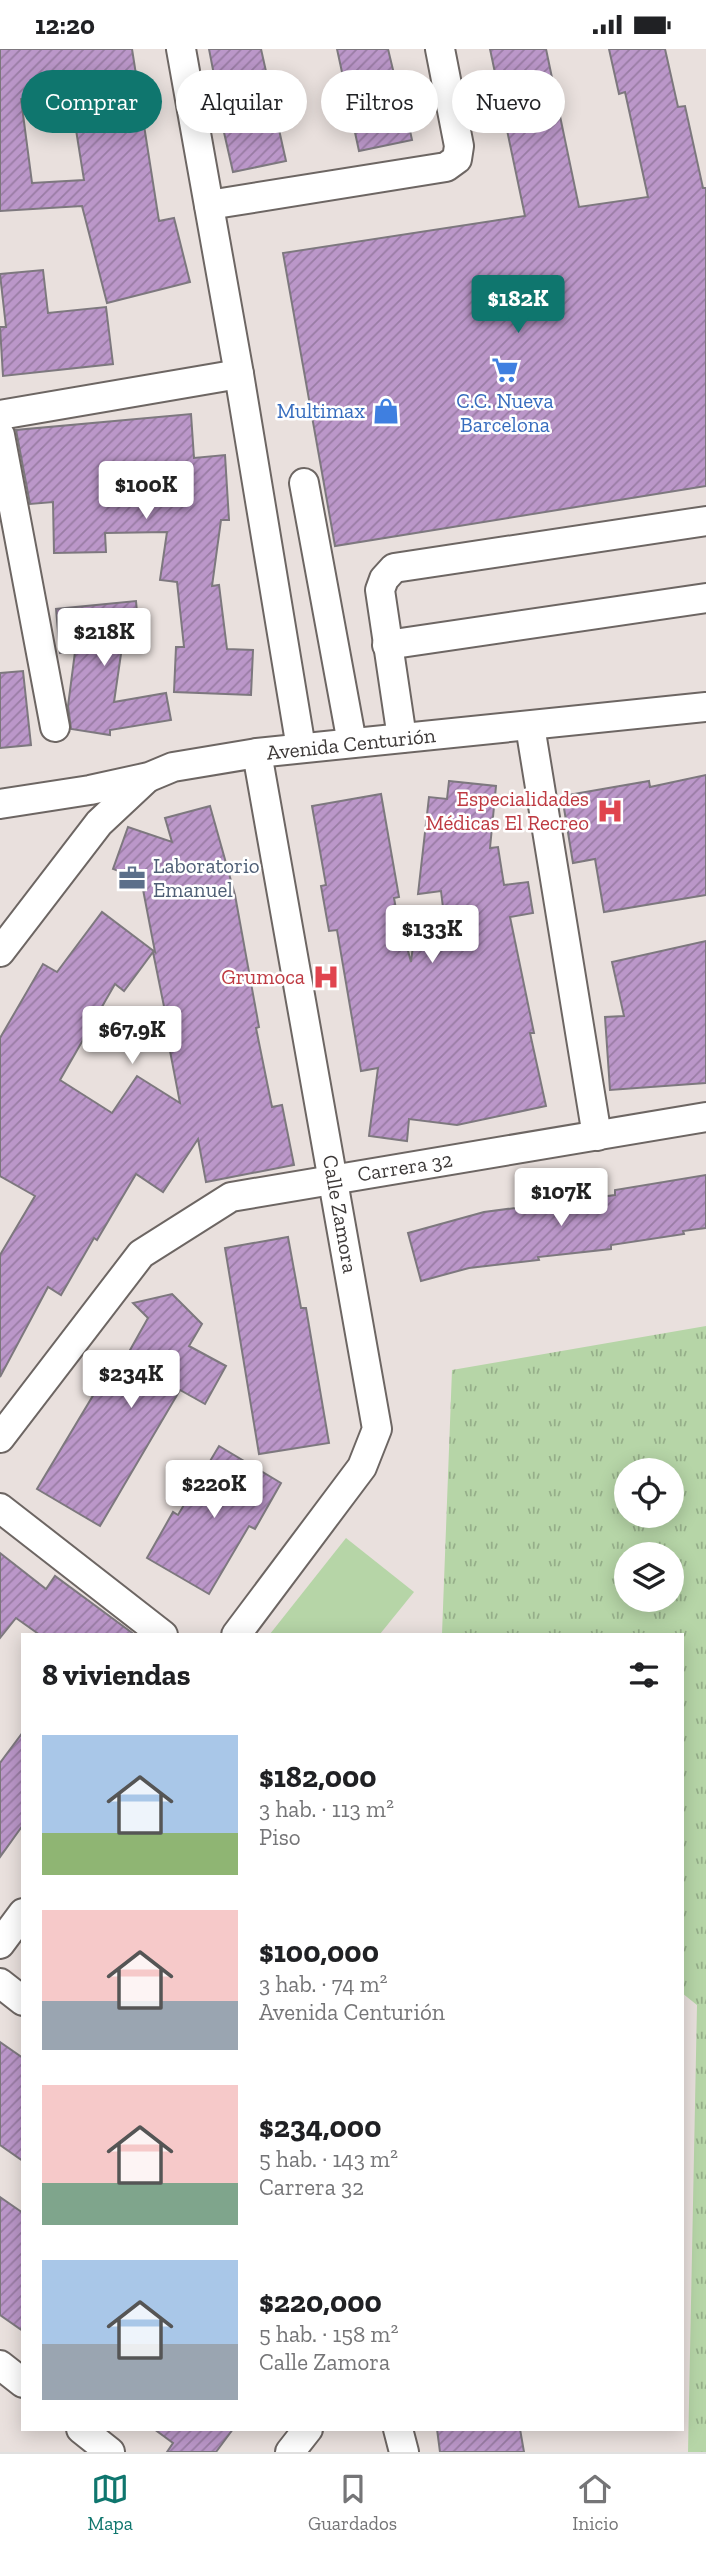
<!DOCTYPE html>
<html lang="es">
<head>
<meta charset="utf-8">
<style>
	:root { --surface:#fff; --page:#f6f6f6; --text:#202124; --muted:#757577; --line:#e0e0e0; --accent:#0f766e }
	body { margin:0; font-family:"Zilla Slab",serif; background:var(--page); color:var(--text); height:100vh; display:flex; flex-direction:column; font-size:26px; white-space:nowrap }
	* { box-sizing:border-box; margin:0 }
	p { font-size:23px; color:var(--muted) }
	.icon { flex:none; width:38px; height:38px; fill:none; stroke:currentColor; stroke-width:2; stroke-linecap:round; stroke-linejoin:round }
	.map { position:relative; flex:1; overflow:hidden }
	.drawer { position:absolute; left:21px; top:1584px; width:663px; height:798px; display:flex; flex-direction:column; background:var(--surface); border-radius:0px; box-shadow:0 4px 18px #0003 }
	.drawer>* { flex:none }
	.guide { position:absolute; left:21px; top:21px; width:665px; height:63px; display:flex; gap:14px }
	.controls { position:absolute; left:614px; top:1409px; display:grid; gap:14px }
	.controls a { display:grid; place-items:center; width:70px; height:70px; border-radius:50%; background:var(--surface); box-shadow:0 4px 18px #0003; font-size:35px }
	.price { position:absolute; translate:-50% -60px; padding:0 16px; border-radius:7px; background:#fff; color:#222; font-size:23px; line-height:46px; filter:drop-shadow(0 2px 4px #0008) }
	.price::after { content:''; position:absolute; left:50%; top:42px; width:21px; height:16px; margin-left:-10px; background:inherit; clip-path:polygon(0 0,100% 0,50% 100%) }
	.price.on { background:var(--accent); color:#fff }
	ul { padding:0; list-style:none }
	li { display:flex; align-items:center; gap:21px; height:175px; padding:0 21px }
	li span { display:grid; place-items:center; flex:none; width:196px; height:140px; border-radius:0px; color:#555 }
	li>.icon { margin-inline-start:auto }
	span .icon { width:84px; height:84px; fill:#fffc; stroke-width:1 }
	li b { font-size:30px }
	h2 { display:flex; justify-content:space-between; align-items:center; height:84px; padding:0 21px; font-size:30px }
	.tag { padding:0 24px; border-radius:32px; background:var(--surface); box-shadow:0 4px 18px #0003; font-size:24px; line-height:63px }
	.tag.on { background:var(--accent); color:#fff }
	.status { display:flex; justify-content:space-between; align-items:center; height:49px; padding:0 35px; background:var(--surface); direction:ltr }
	.status svg { height:19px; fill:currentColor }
	.menu { display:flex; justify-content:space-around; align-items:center; height:98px; border-top:2px solid var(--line); background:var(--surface); font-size:19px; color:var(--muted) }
	.menu a { display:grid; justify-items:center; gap:4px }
	.menu .on { color:var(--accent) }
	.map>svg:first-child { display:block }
	.grass { fill:url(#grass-tufts); fill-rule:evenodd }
	.pitch { fill:#b6d5a7 }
	.building { fill:url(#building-hatch); stroke:#7d787e; stroke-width:2; fill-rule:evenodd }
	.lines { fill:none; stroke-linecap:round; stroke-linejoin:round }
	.minor-casing { stroke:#6d6663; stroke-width:32 }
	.minor { stroke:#fff; stroke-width:28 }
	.labels { text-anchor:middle; stroke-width:5; stroke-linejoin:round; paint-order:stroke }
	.shop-label { font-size:21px; fill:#366cbe; stroke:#fff }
	.street-label { font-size:21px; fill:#3d3938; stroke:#fff }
	.health-label { font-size:21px; fill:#be3a42; stroke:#fff; text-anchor:end }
	.service-label { font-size:21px; fill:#4e5e75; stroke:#fff; text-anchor:start }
</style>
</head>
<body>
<div class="status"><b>12:20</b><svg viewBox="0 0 49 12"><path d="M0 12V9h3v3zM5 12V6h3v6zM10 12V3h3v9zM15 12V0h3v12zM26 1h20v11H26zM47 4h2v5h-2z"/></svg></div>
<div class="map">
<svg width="706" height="2403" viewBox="0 0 706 2403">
	<defs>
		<pattern id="grass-tufts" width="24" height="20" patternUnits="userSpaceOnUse" patternTransform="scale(1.75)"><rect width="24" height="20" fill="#b6d5a7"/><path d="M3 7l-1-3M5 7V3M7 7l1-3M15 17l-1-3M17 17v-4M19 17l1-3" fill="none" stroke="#95ae89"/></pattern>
		<pattern id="building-hatch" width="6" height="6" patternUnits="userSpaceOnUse" patternTransform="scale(1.75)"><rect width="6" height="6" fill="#bb97c9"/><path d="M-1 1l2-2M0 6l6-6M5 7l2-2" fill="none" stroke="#997ca4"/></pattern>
	</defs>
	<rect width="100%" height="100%" fill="#e9e0dd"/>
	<!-- grass -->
	<path class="grass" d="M706,1277V2403H688L697,1956L682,1944V1586L442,1585L452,1321ZM626,1421H672V1466H626ZM626,1505H672V1550H626Z"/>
	<!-- pitch -->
	<polygon class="pitch" points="346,1489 414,1543 380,1585 270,1585"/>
	<!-- building -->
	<g class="building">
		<path d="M0,0H132L159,172L174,169L190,233L107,254L82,157L0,162ZM70,43L84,131L32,134L21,50Z"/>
		<polygon points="209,0 261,0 286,112 233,123 218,57 220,57"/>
		<polygon points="337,0 388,0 394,25 398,25 412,91 359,102"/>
		<polygon points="490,0 546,0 579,158 648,148 625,43 619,45 609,0 665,0 678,58 685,57 703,139 706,139 706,437 335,497 283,204 525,167"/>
		<polygon points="43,221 48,264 106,258 113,315 3,327 0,278 6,278 0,225"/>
		<polygon points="191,365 194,409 225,406 229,471 221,471 212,537 219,536 227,600 253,601 251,646 174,643 176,598 184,598 177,533 160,531 167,483 105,484 106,503 54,504 53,453 30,455 16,381"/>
		<polygon points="136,552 140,596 122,598 114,653 166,644 171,671 110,681 110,686 71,680 68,657 75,603 60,604 56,560"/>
		<polygon points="23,622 31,696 0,699 0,624"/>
		<polygon points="706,726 706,846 604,863 595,810 573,814 562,747 649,732 650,738"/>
		<polygon points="449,732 496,737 490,799 498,798 504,836 528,833 533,864 510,868 534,984 530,984 546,1057 457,1076 409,1070 407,1092 369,1087 378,1019 361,1022 337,881 329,882 321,837 326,836 312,757 381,745 399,848 394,849 403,899 407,898 411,913 413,897 447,892 441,842 418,845 429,748 447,750"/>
		<path d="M210,757L235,846L259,978L256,979L272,1058L282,1056L294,1116L206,1133L198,1090L163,1143L136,1125L97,1191L94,1189L61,1246L48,1238L0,1328V1206L35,1147L0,1127V989L43,915L57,923L102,863L155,903L141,830L113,820L128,778L172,793L165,769ZM153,903L173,1002H170L180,1054L137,1027L112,1064L60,1031L115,935L124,942Z"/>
		<polygon points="706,892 706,1034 610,1041 605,968 624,967 612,913"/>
		<polygon points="706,1126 706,1179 683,1182 684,1185 611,1196 611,1200 538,1208 539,1211 469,1219 421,1232 408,1184 484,1163 615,1146 615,1141"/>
		<polygon points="288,1188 301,1259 306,1259 329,1394 259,1405 225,1199"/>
		<polygon points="172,1245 202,1275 189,1297 226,1317 205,1355 180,1341 100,1477 37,1440 103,1330 111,1335 148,1269 133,1254"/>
		<polygon points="219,1397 281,1434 255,1480 249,1477 209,1545 147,1509 173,1463 178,1466"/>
		<polygon points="0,1504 46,1540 55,1527 135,1586 40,1586 16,1569 0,1589"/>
		<polygon points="23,1683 23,1776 0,1808 0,1714"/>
		<polygon points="0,1993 23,2009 23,2112 0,2096"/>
		<polygon points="0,2148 23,2164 23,2282 0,2266"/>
		<polygon points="154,2380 233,2380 216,2403 167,2403 173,2394"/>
		<polygon points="437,2380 520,2380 524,2403 440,2403"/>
	</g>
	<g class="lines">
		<!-- minor casing -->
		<g class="minor-casing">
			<g id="minor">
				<polyline points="181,0 239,325 301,699"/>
				<polyline points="209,156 446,118 457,110 459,97 440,0"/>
				<polyline points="0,366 239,325"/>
				<polyline points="0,386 55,678"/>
				<polyline points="304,434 352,694"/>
				<polyline points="387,596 706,549"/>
				<polyline points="530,677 597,1087"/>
				<polyline points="402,689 380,541 384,530 394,519 706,472"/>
				<polyline points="0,755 90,741 149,728 173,718 257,704 706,658"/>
				<polyline points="0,903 99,774 146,730"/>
				<polyline points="0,1389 141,1205 231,1148 706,1068"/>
				<polyline points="0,1459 163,1586"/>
				<polyline points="236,1586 362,1418 377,1380 257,704"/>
				<polyline points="0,1895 23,1864"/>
				<polyline points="0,1934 23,1952"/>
				<polyline points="0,2316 23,2334"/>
				<polyline points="81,2380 110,2403"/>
				<polyline points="398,2380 404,2403"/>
				<polyline points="290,2403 308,2380"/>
			</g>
		</g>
		<!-- minor -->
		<use href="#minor" class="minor"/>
	</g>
	<!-- icons -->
	<defs>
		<g id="supermarket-bare" transform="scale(2.1)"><path d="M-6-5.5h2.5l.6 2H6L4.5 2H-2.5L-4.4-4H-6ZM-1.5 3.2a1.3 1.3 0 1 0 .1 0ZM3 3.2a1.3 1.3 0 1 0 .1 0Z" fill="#3f7fe0" stroke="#fff" stroke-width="2.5" paint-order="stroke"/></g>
		<g id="shop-bare" transform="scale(2.1)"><path d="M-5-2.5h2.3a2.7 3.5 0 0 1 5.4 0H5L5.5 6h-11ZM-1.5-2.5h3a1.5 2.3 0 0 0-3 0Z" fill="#3f7fe0" stroke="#fff" stroke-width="2.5" paint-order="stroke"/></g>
		<g id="hospital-bare" transform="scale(2.1)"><path d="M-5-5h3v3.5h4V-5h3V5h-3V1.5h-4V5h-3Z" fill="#e0444e" stroke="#fff" stroke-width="2.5" paint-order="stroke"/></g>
		<g id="office-bare" transform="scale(2.1)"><path d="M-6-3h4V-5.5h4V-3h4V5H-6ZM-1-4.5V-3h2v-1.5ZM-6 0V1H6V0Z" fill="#5c6f8a" stroke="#fff" stroke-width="2.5" paint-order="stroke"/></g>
	</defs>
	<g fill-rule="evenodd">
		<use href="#supermarket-bare" x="505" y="321"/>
		<use href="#shop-bare" x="386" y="362"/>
		<use href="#hospital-bare" x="610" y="762"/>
		<use href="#office-bare" x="132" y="829"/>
		<use href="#hospital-bare" x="326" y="928"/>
	</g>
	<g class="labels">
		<!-- shop labels -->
		<g class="shop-label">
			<text x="505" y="359">C.C. Nueva<tspan x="505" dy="24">Barcelona</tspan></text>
			<text x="365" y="369" text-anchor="end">Multimax</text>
		</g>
		<!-- street labels -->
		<g class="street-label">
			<text transform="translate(351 695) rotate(-6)" y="7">Avenida Centurión</text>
			<text transform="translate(405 1118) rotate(-9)" y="7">Carrera 32</text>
			<text transform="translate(340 1165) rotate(80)" y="7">Calle Zamora</text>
		</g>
		<!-- health labels -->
		<g class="health-label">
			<text x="589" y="757">Especialidades<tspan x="589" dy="24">Médicas El Recreo</tspan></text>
			<text x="305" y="935">Grumoca</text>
		</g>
		<!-- service labels -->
		<g class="service-label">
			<text x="153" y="824">Laboratorio<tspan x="153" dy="24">Emanuel</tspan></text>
		</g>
	</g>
</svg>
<div class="controls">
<a><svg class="icon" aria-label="locate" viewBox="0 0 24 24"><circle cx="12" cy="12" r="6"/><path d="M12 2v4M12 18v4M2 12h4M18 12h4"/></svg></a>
<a><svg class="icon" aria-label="layers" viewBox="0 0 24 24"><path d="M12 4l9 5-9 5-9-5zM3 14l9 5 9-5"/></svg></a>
</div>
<b class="price on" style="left:518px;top:286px">$182K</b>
<b class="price" style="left:146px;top:472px">$100K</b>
<b class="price" style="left:104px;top:619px">$218K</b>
<b class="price" style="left:432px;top:916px">$133K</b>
<b class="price" style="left:132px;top:1017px">$67.9K</b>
<b class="price" style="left:561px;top:1179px">$107K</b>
<b class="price" style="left:131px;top:1361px">$234K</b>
<b class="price" style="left:214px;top:1471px">$220K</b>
<div class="guide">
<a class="tag on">Comprar</a>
<a class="tag">Alquilar</a>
<a class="tag">Filtros</a>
<a class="tag">Nuevo</a>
</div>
<section class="drawer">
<h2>8 viviendas<svg class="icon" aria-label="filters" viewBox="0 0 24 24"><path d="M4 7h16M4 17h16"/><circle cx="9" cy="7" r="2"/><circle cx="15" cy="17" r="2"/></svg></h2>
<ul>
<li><span style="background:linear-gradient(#a9c7e8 70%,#8fb573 0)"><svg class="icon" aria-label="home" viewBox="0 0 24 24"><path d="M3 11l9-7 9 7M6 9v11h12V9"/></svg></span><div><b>$182,000</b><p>3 hab. · 113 m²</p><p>Piso</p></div></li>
<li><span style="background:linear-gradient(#f6c9c9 65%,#9aa5b1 0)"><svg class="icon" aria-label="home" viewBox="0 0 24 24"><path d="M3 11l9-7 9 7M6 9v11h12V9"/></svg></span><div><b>$100,000</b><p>3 hab. · 74 m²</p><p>Avenida Centurión</p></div></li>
<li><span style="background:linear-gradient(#f6c9c9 70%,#7fa58c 0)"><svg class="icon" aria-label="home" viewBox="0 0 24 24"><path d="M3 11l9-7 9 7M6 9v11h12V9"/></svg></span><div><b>$234,000</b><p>5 hab. · 143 m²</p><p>Carrera 32</p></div></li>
<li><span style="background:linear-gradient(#a9c7e8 60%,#9aa5b1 0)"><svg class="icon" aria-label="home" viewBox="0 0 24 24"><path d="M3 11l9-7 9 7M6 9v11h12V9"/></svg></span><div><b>$220,000</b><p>5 hab. · 158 m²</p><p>Calle Zamora</p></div></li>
</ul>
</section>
</div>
<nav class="menu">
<a class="on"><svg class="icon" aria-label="map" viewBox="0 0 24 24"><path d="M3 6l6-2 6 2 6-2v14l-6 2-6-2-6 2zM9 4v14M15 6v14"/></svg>Mapa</a>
<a><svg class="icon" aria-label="saved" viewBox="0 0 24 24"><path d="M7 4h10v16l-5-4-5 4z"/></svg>Guardados</a>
<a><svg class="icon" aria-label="home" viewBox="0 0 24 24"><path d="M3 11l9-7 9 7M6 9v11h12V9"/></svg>Inicio</a>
</nav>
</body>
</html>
